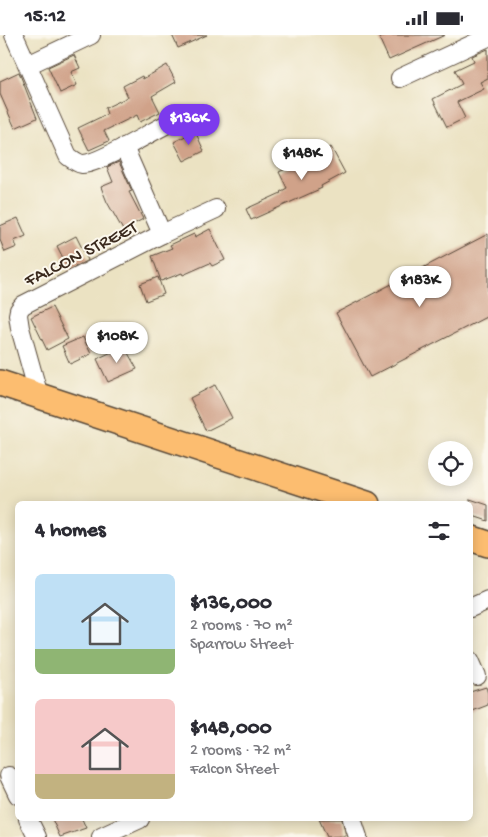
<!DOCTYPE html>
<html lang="en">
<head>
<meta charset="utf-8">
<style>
	:root { --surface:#fff; --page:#f7f7f7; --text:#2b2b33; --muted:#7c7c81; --accent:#7c3aed }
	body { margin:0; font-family:"Gochi Hand",sans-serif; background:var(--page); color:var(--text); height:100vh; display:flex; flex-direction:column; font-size:19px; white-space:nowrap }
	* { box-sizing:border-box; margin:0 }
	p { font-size:16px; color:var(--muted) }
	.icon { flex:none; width:28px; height:28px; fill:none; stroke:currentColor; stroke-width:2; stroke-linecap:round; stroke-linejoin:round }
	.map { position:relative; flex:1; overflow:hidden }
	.drawer { position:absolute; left:15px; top:466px; width:458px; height:320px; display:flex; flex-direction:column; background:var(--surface); border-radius:8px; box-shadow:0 2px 12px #0003 }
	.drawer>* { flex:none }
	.tools { position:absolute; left:428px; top:406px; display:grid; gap:10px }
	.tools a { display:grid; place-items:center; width:45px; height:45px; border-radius:50%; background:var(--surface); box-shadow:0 2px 12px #0003; font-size:25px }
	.price { position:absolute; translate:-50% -42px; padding:0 11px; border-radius:18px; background:#fff; color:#222; font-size:16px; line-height:32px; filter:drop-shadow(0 1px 2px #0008) }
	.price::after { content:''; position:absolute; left:50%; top:30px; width:15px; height:11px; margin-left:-8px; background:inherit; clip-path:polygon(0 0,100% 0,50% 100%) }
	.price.on { background:var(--accent); color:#fff }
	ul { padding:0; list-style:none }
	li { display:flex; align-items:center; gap:15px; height:125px; padding:0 20px }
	li span { display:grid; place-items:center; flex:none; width:140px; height:100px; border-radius:8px; color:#555 }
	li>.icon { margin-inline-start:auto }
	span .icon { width:60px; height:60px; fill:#fffc; stroke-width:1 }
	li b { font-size:21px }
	h2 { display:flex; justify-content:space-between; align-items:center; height:60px; padding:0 20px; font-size:21px }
	.status { display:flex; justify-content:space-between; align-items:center; height:35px; padding:0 25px; background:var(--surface); direction:ltr }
	.status svg { height:14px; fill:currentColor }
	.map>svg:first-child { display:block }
	.building { fill:#d0a289 }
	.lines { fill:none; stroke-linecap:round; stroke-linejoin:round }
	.minor-casing { stroke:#554637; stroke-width:20 }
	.highway-casing { stroke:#554637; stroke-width:28 }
	.minor { stroke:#fff; stroke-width:18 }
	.highway { stroke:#fcbd6f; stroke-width:25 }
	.labels { text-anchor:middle; stroke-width:4; stroke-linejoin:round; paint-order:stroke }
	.street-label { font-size:19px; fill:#3b2a1e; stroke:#fbf7ec }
</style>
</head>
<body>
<div class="status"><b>15:12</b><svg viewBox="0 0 49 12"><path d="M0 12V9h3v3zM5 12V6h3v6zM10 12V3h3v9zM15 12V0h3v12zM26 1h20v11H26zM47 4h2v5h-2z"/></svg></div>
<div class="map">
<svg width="488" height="802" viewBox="0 0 488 802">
	<rect width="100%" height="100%" fill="#fbf7ec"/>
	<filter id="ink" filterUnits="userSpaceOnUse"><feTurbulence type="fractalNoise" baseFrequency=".02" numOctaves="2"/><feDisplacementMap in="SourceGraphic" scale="10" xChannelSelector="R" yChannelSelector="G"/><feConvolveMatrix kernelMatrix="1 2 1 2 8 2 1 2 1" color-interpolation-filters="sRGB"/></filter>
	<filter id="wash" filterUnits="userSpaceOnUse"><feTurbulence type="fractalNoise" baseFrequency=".0096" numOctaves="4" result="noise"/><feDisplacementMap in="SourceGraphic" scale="20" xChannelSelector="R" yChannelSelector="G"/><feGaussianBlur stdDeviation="1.12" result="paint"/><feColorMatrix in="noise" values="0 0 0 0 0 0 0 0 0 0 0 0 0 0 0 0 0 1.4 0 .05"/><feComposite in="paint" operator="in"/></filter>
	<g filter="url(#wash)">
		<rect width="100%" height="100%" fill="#ebe2c2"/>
		<g id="blocks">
			<!-- building -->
			<g class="building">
				<polygon points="172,0 207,0 178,13"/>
				<polygon points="386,0 445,0 389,25 379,3"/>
				<polygon points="488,14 488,43 480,47 484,54 457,67 465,83 447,92 433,64 462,49 455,35 474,26 472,21"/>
				<polygon points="74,20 80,33 71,37 77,50 60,58 48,32"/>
				<polygon points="167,30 176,47 152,61 160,77 140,87 137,80 104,96 109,106 89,115 78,93 107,79 105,73 128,62 123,51 142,41 143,44"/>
				<polygon points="19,37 37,83 15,93 0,59 0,46"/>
				<polygon points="195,96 204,116 184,126 174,107"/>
				<polygon points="331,112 345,138 321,151 322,153 251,185 246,174 281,158 280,157 287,153 279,137"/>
				<polygon points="119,127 132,156 129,157 143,184 123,195 107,167 101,152 113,147 107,132"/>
				<polygon points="18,183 26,201 14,206 17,212 5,217 0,205 0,191"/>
				<polygon points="210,194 225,225 212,231 210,228 183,240 182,238 161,246 152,221 172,213 170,210 194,199 195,202"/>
				<polygon points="488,199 488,281 370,342 336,278"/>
				<polygon points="76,201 88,225 69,235 57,211"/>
				<polygon points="158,242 164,259 146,266 140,249"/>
				<polygon points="52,272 68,304 47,315 31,282"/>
				<polygon points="83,302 91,319 70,329 62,311"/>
				<polygon points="124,311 137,334 108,347 97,324"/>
				<polygon points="215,350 232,383 206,396 190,363"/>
				<polygon points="470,464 488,470 488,486 470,480"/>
				<polygon points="486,652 488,659 488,670 470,677 470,657"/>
				<polygon points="52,784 82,784 86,793 60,802"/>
				<polygon points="319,784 342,784 346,801 327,802"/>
			</g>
		</g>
	</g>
	<g filter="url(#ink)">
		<use href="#blocks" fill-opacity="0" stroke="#554637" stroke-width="1"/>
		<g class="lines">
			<!-- minor casing -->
			<g class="minor-casing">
				<g id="minor">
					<path d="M14,0L68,121C72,124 77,128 82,129C97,130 153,96 169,88"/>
					<polyline points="28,30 91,0"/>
					<polyline points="400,43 488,2"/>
					<polyline points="124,112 162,199"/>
					<polyline points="39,361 20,293 18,280 19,275 23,270 162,199 216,174"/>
					<polyline points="470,573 488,565"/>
					<polyline points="470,625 477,641"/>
					<polyline points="9,741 18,760"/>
					<polyline points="28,784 37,802"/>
					<polyline points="352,784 358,802"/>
					<polyline points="101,802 140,784"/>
				</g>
			</g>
			<!-- highway casing -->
			<g class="highway-casing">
				<g id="highway">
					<polyline points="0,348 367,469"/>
					<polyline points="470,503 488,509"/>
				</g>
			</g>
			<!-- minor -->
			<use href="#minor" class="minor"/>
			<!-- highway -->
			<use href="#highway" class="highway"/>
		</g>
	</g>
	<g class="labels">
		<!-- street labels -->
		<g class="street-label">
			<text transform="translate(80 217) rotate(-27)" y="7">FALCON STREET</text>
		</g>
	</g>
</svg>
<div class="tools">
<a><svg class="icon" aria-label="locate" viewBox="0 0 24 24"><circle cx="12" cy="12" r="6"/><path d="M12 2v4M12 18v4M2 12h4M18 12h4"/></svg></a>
</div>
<b class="price on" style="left:189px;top:111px">$136K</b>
<b class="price" style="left:302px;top:146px">$148K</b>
<b class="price" style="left:420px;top:273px">$183K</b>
<b class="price" style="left:117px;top:329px">$108K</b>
<section class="drawer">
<h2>4 homes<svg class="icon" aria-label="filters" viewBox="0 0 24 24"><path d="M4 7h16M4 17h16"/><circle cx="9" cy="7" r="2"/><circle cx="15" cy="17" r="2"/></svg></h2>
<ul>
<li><span style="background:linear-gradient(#bfe0f5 75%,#8fb573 0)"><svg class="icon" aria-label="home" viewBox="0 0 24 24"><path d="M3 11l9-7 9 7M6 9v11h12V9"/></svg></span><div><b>$136,000</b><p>2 rooms · 70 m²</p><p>Sparrow Street</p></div></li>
<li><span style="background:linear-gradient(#f6c9c9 75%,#c2b280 0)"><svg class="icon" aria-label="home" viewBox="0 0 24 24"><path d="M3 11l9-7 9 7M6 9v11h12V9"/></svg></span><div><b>$148,000</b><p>2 rooms · 72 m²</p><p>Falcon Street</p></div></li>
</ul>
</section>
</div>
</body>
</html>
